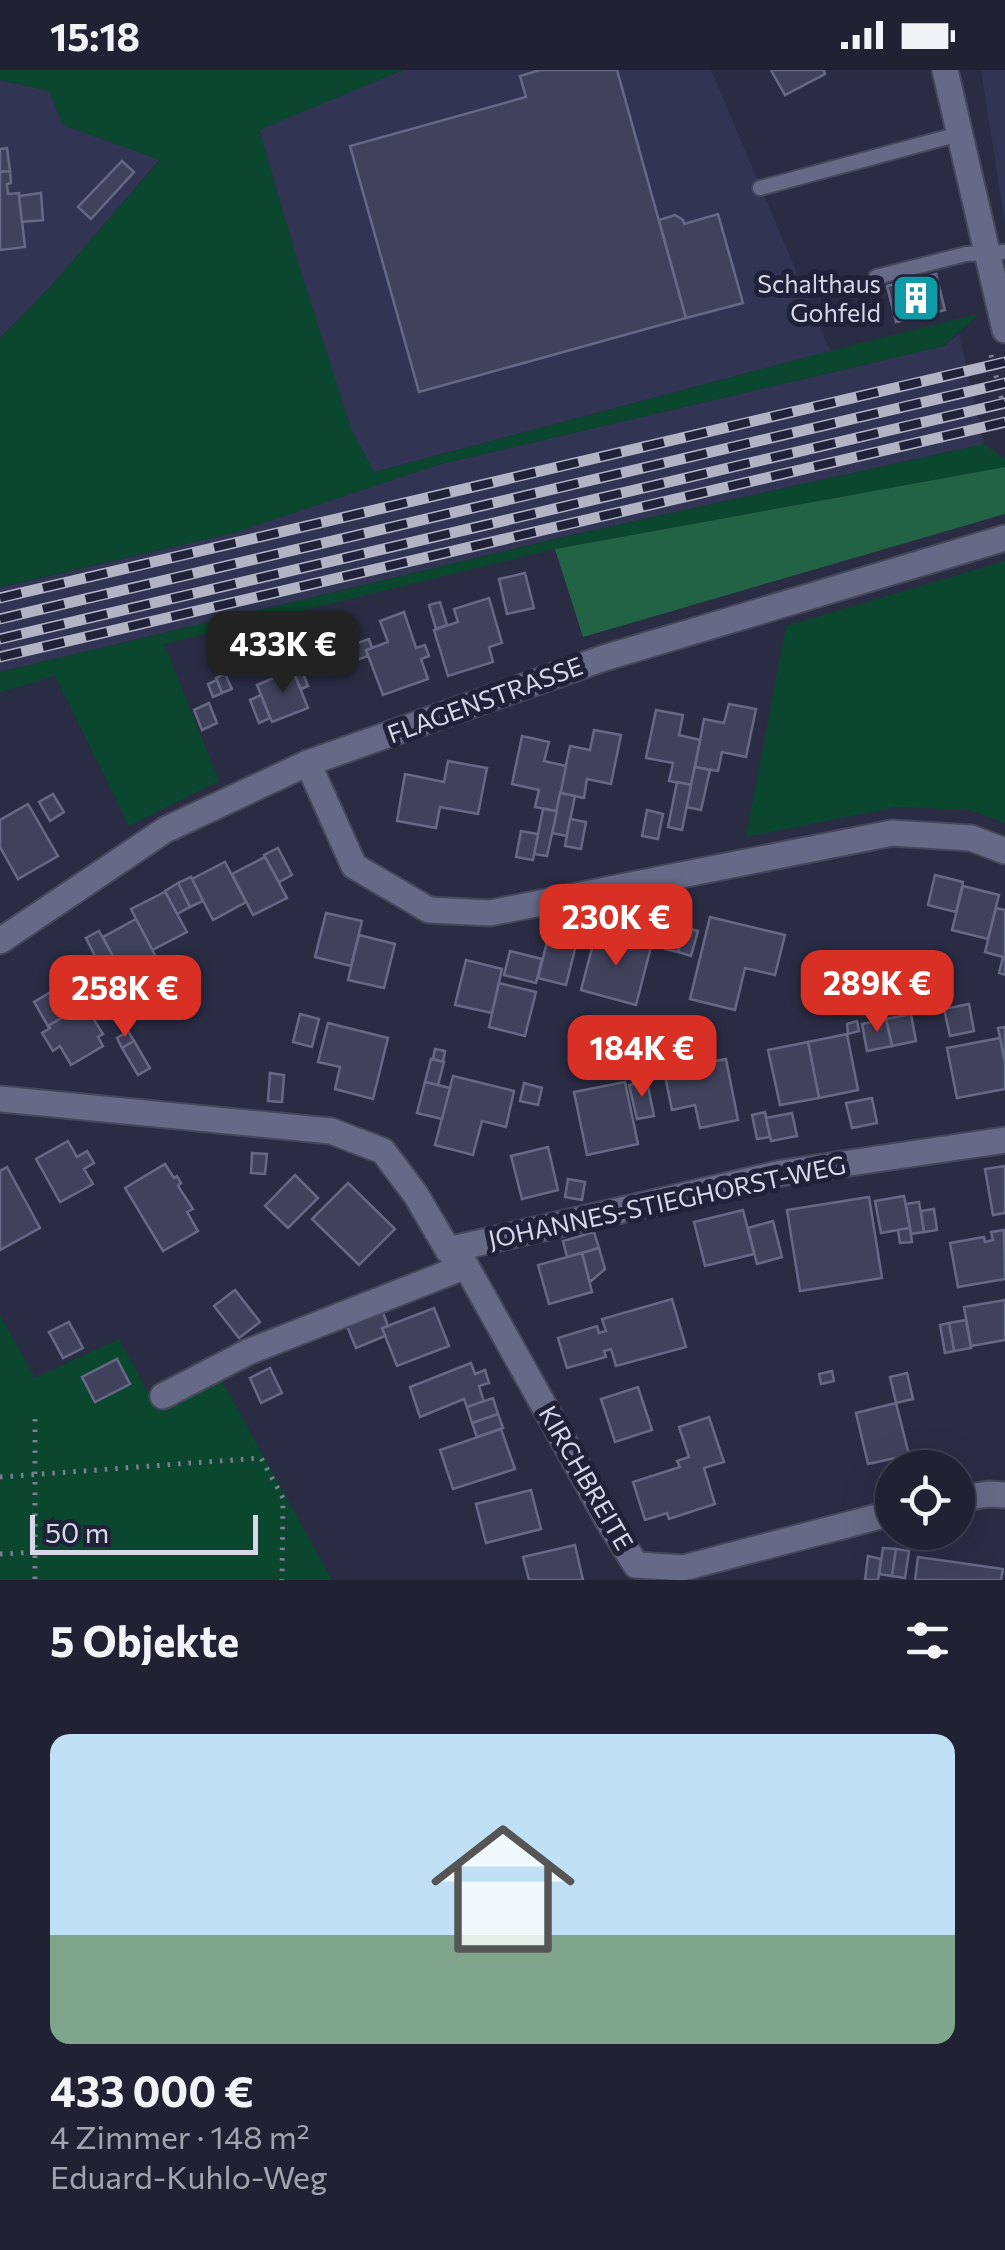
<!DOCTYPE html>
<html lang="de">
<head>
<meta charset="utf-8">
<style>
	:root { --surface:#202133; --page:#2d2e3f; --text:#f1f3f6; --muted:#a2a3ac; --line:#3d3e4e; --accent:#d93025 }
	body { margin:0; font-family:Commissioner,sans-serif; background:var(--page); color:var(--text); height:100vh; display:flex; flex-direction:column; font-size:38px; white-space:nowrap }
	* { box-sizing:border-box; margin:0 }
	p { font-size:32px; color:var(--muted) }
	.icon { flex:none; width:55px; height:55px; fill:none; stroke:currentColor; stroke-width:2; stroke-linecap:round; stroke-linejoin:round }
	.map { position:relative; height:1510px; overflow:hidden }
	.panel { display:flex; flex-direction:column; background:var(--surface); flex:1 }
	.panel>* { flex:none }
	.tools { position:absolute; left:875px; top:1380px; display:grid; gap:20px }
	.tools a { display:grid; place-items:center; width:100px; height:100px; border-radius:50%; background:var(--surface); box-shadow:0 10px 40px #0002,0 0 0 2px var(--line); font-size:50px }
	.scale { position:absolute; left:30px; bottom:25px; width:228px; box-sizing:border-box; padding-left:10px; border:5px solid #d6d8e8; border-top:0; font-size:28px; line-height:35px; white-space:nowrap; color:#d6d8e8; -webkit-text-stroke:8px #202239; paint-order:stroke }
	.price { position:absolute; translate:-50% -85px; padding:0 22px; border-radius:20px; background:var(--accent); color:#fff; font-size:32px; line-height:65px; filter:drop-shadow(0 2px 5px #0008) }
	.price::after { content:''; position:absolute; left:50%; top:60px; width:30px; height:22px; margin-left:-15px; background:inherit; clip-path:polygon(0 0,100% 0,50% 100%) }
	.price.current { background:#222; color:#fff }
	ul { padding:0; list-style:none }
	li { display:grid; align-content:center; gap:20px; height:530px; padding:0 50px }
	li span { display:grid; place-items:center; height:310px; border-radius:20px; color:#555 }
	li>.icon { margin-inline-start:auto }
	span .icon { width:180px; height:180px; fill:#fffc; stroke-width:1 }
	li b { font-size:42px }
	h2 { display:flex; justify-content:space-between; align-items:center; height:120px; padding:0 50px; font-size:42px }
	.status { display:flex; justify-content:space-between; align-items:center; height:70px; padding:0 50px; background:var(--surface); direction:ltr }
	.status svg { height:28px; fill:currentColor }
	.map>svg:first-child { display:block }
	.built { fill:#323453 }
	.green { fill:#0a472e }
	.forest { fill:#226245 }
	.building { fill:#40425c; stroke:#666985; stroke-width:2.5 }
	.lines { fill:none; stroke-linecap:round; stroke-linejoin:round }
	.lane-casing { stroke:#46475b; stroke-width:18 }
	.street-casing { stroke:#46475b; stroke-width:29 }
	.secondary-casing { stroke:#46475b; stroke-width:29 }
	.path { stroke:#7c7e92; stroke-width:5; stroke-dasharray:2.5 8; stroke-linecap:butt }
	.lane { stroke:#676a86; stroke-width:14 }
	.street { stroke:#676a86; stroke-width:25 }
	.secondary { stroke:#676a86; stroke-width:25 }
	.rail-casing { stroke:#b2b4c6; stroke-width:11 }
	.rail { stroke:#202239; stroke-width:8; stroke-dasharray:22; stroke-linecap:butt }
	.labels { text-anchor:middle; stroke-width:10; stroke-linejoin:round; paint-order:stroke }
	.poi-label { font-size:25px; fill:#d6d8e8; stroke:#202239; text-anchor:end }
	.street-label { font-size:25px; fill:#d6d8e8; stroke:#202239 }
</style>
</head>
<body>
<div class="status"><b>15:18</b><svg viewBox="0 0 49 12"><path d="M0 12V9h3v3zM5 12V6h3v6zM10 12V3h3v9zM15 12V0h3v12zM26 1h20v11H26zM47 4h2v5h-2z"/></svg></div>
<div class="map">
<svg width="1005" height="1510" viewBox="0 0 1005 1510">
	<rect width="100%" height="100%" fill="#2a2c44"/>
	<!-- built -->
	<g class="built">
		<polygon points="403,0 711,0 830,281 374,402 351,359 298,193 259,59"/>
		<polygon points="981,0 1005,0 1005,154 983,13"/>
		<polygon points="0,10 49,21 63,55 160,89 52,215 0,268"/>
		<polygon points="959,264 984,374 576,464 0,602 0,518 233,463 437,395 944,276"/>
	</g>
	<!-- green -->
	<g class="green">
		<polygon points="0,0 403,0 259,60 298,193 351,359 374,402 830,281 978,244 944,276 437,395 233,463 0,517 0,268 52,215 160,90 63,55 49,21 0,10"/>
		<polygon points="984,374 1005,389 1005,397 555,479 164,574 219,711 129,756 55,606 0,622 0,602 576,464"/>
		<polygon points="1005,491 1005,753 970,740 896,737 746,767 786,556"/>
		<polygon points="0,1245 35,1308 119,1269 155,1335 218,1304 332,1510 0,1510"/>
	</g>
	<!-- forest -->
	<polygon class="forest" points="1005,397 1005,444 583,567 555,479"/>
	<!-- building -->
	<g class="building">
		<polygon points="540,0 617,0 686,248 419,322 350,76 526,27 520,6"/>
		<polygon points="771,0 824,0 825,4 785,25"/>
		<polygon points="7,78 10,101 0,102 0,79"/>
		<polygon points="122,91 134,102 91,149 78,137"/>
		<polygon points="10,101 11,113 7,114 8,124 19,123 25,177 0,180 0,102"/>
		<polygon points="41,123 43,150 22,152 19,126"/>
		<polygon points="718,144 743,233 686,248 659,150 675,145 683,150 684,154"/>
		<polygon points="936,204 945,240 896,252 887,216"/>
		<polygon points="525,503 534,538 507,544 499,509"/>
		<polygon points="489,528 502,573 489,577 493,592 448,606 434,560 458,552 454,539"/>
		<polygon points="440,532 447,555 436,559 429,535"/>
		<polygon points="404,542 416,578 425,575 429,586 421,589 428,609 383,625 366,580 388,572 380,551"/>
		<polygon points="336,546 339,556 317,564 313,554"/>
		<polygon points="341,555 348,576 369,569 372,578 366,580 368,586 323,602 310,567"/>
		<polygon points="293,600 308,638 272,652 257,615"/>
		<polygon points="302,601 308,616 301,619 294,604"/>
		<polygon points="225,604 232,619 222,623 216,608"/>
		<polygon points="217,610 222,623 213,627 208,614"/>
		<polygon points="261,625 270,648 259,653 250,630"/>
		<polygon points="209,633 217,653 202,660 194,640"/>
		<polygon points="729,634 756,639 746,687 722,682 718,701 695,697 704,649 724,653"/>
		<polygon points="656,640 683,645 679,665 700,670 691,715 669,711 673,693 646,688"/>
		<polygon points="594,660 621,665 611,714 587,709 584,728 560,723 570,676 590,680"/>
		<polygon points="522,666 549,672 544,691 566,696 557,741 535,737 539,720 512,714"/>
		<polygon points="448,691 487,698 478,744 440,737 436,758 397,751 405,704 444,712"/>
		<polygon points="695,697 710,700 701,740 686,737"/>
		<polygon points="677,712 691,715 682,760 668,757"/>
		<polygon points="560,723 575,726 567,766 552,763"/>
		<polygon points="53,724 64,742 50,751 39,732"/>
		<polygon points="28,734 58,786 18,809 0,777 0,750"/>
		<polygon points="543,739 557,741 547,786 534,784"/>
		<polygon points="647,740 663,744 658,769 642,766"/>
		<polygon points="570,749 586,752 581,779 565,776"/>
		<polygon points="521,761 538,764 533,790 516,787"/>
		<polygon points="278,778 292,805 279,812 264,785"/>
		<polygon points="265,787 287,828 253,845 232,804"/>
		<polygon points="225,792 246,832 213,850 192,809"/>
		<polygon points="935,805 963,812 956,842 928,835"/>
		<polygon points="191,807 203,831 190,837 178,813"/>
		<polygon points="178,813 190,837 177,844 165,821"/>
		<polygon points="963,816 999,825 988,869 952,860"/>
		<polygon points="165,822 187,862 152,880 131,839"/>
		<polygon points="996,838 1005,840 1005,905 999,903 1003,887 985,882"/>
		<polygon points="326,843 362,851 351,896 315,887"/>
		<polygon points="710,847 785,865 775,905 745,898 735,940 690,929"/>
		<polygon points="136,849 157,889 123,907 103,867"/>
		<polygon points="671,854 685,858 678,882 665,879"/>
		<polygon points="685,858 698,861 691,886 678,882"/>
		<polygon points="99,861 114,888 100,896 86,868"/>
		<polygon points="596,863 651,877 636,935 581,920"/>
		<polygon points="549,864 577,871 566,915 538,908"/>
		<polygon points="359,865 395,874 384,918 348,910"/>
		<polygon points="510,881 542,889 536,913 504,905"/>
		<polygon points="466,890 502,899 492,943 455,935"/>
		<polygon points="66,913 80,937 48,956 34,932"/>
		<polygon points="499,913 536,922 525,966 489,957"/>
		<polygon points="969,934 974,961 950,966 944,939"/>
		<polygon points="85,935 103,964 98,967 103,976 71,995 60,976 53,981 42,963 50,958 48,956"/>
		<polygon points="300,944 319,949 312,977 293,972"/>
		<polygon points="911,944 916,971 892,976 886,949"/>
		<polygon points="886,949 892,976 867,981 862,954"/>
		<polygon points="857,951 859,961 848,964 847,954"/>
		<polygon points="328,953 388,968 373,1029 335,1019 340,997 318,992"/>
		<polygon points="1005,957 1005,993 998,958"/>
		<polygon points="128,961 134,971 122,978 117,968"/>
		<polygon points="847,964 858,1020 819,1028 808,972"/>
		<polygon points="1000,968 1005,993 1005,1019 957,1028 947,978"/>
		<polygon points="134,971 150,998 138,1005 122,978"/>
		<polygon points="808,972 819,1028 780,1035 768,980"/>
		<polygon points="435,979 445,981 443,992 433,989"/>
		<polygon points="431,989 444,992 438,1015 425,1012"/>
		<polygon points="726,989 738,1050 700,1058 695,1035 672,1040 664,1001"/>
		<polygon points="270,1003 284,1005 282,1032 268,1031"/>
		<polygon points="453,1006 514,1021 506,1057 482,1051 473,1085 435,1075"/>
		<polygon points="647,1011 654,1046 637,1049 629,1015"/>
		<polygon points="425,1012 450,1018 442,1049 417,1043"/>
		<polygon points="625,1012 638,1074 587,1085 574,1022"/>
		<polygon points="524,1013 542,1018 538,1035 520,1031"/>
		<polygon points="872,1028 877,1053 852,1058 846,1033"/>
		<polygon points="765,1042 770,1067 757,1069 752,1045"/>
		<polygon points="792,1043 797,1066 771,1071 766,1048"/>
		<polygon points="68,1071 77,1087 87,1081 94,1093 84,1099 93,1114 60,1132 36,1089"/>
		<polygon points="548,1077 558,1120 522,1129 511,1086"/>
		<polygon points="252,1083 267,1084 265,1104 251,1103"/>
		<polygon points="165,1094 174,1108 177,1106 181,1113 178,1116 193,1139 187,1142 198,1161 163,1181 125,1118"/>
		<polygon points="1005,1096 1005,1143 993,1145 985,1099"/>
		<polygon points="7,1097 40,1158 0,1180 0,1101"/>
		<polygon points="295,1105 318,1128 288,1158 265,1136"/>
		<polygon points="568,1109 585,1112 582,1130 565,1127"/>
		<polygon points="348,1113 395,1159 359,1195 312,1149"/>
		<polygon points="904,1126 910,1158 881,1163 875,1131"/>
		<polygon points="869,1127 882,1208 800,1221 787,1140"/>
		<polygon points="919,1132 924,1162 911,1164 906,1134"/>
		<polygon points="934,1139 937,1160 924,1162 921,1141"/>
		<polygon points="743,1140 754,1184 705,1196 694,1152"/>
		<polygon points="773,1151 782,1187 757,1194 748,1158"/>
		<polygon points="910,1158 912,1172 900,1173 898,1160"/>
		<polygon points="1004,1160 1005,1209 958,1217 950,1173 984,1167 985,1172 993,1170 991,1162"/>
		<polygon points="594,1162 599,1178 567,1187 563,1171"/>
		<polygon points="599,1178 605,1199 590,1212 582,1183"/>
		<polygon points="582,1183 592,1222 549,1234 538,1195"/>
		<polygon points="235,1220 260,1252 239,1268 214,1236"/>
		<polygon points="672,1229 686,1277 616,1296 611,1279 604,1281 606,1287 567,1298 558,1268 597,1256 599,1263 606,1261 602,1249"/>
		<polygon points="1005,1230 1005,1270 971,1276 964,1237"/>
		<polygon points="434,1238 449,1276 397,1296 382,1258"/>
		<polygon points="382,1240 388,1256 382,1258 385,1266 356,1278 346,1254"/>
		<polygon points="966,1250 971,1278 954,1281 949,1253"/>
		<polygon points="69,1252 83,1278 63,1288 49,1262"/>
		<polygon points="949,1253 954,1281 945,1283 940,1255"/>
		<polygon points="117,1289 130,1314 95,1332 82,1307"/>
		<polygon points="471,1293 475,1304 485,1300 489,1313 479,1316 484,1332 467,1337 464,1329 420,1347 410,1317"/>
		<polygon points="270,1298 282,1323 261,1333 250,1308"/>
		<polygon points="832,1301 834,1311 821,1314 819,1304"/>
		<polygon points="907,1303 913,1329 896,1333 890,1307"/>
		<polygon points="638,1317 652,1360 615,1372 601,1329"/>
		<polygon points="493,1328 498,1344 472,1353 467,1337"/>
		<polygon points="896,1333 909,1385 868,1394 856,1343"/>
		<polygon points="498,1344 503,1358 477,1367 472,1353"/>
		<polygon points="709,1347 724,1392 704,1398 715,1434 669,1449 667,1443 645,1450 633,1412 680,1397 677,1391 689,1387 679,1357"/>
		<polygon points="501,1359 515,1399 453,1419 440,1380"/>
		<polygon points="531,1420 541,1459 486,1473 476,1434"/>
		<polygon points="575,1475 583,1510 529,1510 523,1487"/>
		<polygon points="883,1478 896,1479 892,1506 879,1504"/>
		<polygon points="896,1479 909,1481 905,1508 892,1506"/>
		<polygon points="868,1486 881,1489 878,1510 865,1510"/>
		<polygon points="918,1487 1003,1499 1001,1510 915,1510"/>
	</g>
	<g class="lines">
		<!-- lane casing -->
		<g class="lane-casing">
			<g id="lane">
				<polyline points="760,118 959,64"/>
				<polyline points="876,207 966,184 1005,182"/>
			</g>
		</g>
		<!-- street casing -->
		<g class="street-casing">
			<g id="street">
				<polyline points="308,693 354,796 429,840 490,843 892,763 971,768 1005,781"/>
				<polyline points="0,871 165,760 308,693 604,588 1005,468"/>
				<polyline points="0,1029 331,1061 383,1081 416,1125 448,1180 466,1196 610,1454 636,1495 683,1498 892,1443"/>
				<polyline points="448,1180 782,1103 1005,1070"/>
				<polyline points="163,1326 248,1282 466,1196"/>
				<polyline points="958,1429 988,1424 1005,1425"/>
			</g>
		</g>
		<!-- secondary casing -->
		<g class="secondary-casing">
			<polyline id="secondary" points="945,0 1005,260"/>
		</g>
		<!-- path -->
		<g class="path">
			<polyline points="991,285 1005,344"/>
			<polyline points="35,1349 35,1510"/>
			<polyline points="0,1407 261,1388 283,1428 282,1510"/>
			<polyline points="0,1484 35,1482"/>
		</g>
		<!-- lane -->
		<use href="#lane" class="lane"/>
		<!-- street -->
		<use href="#street" class="street"/>
		<!-- secondary -->
		<use href="#secondary" class="secondary"/>
		<!-- rail casing -->
		<g class="rail-casing">
			<g id="rail">
				<polyline points="0,528 1005,292"/>
				<polyline points="0,549 1005,313"/>
				<polyline points="0,569 1005,333"/>
				<polyline points="0,587 1005,352"/>
			</g>
		</g>
		<!-- rail -->
		<use href="#rail" class="rail"/>
	</g>
	<!-- icons -->
	<defs>
		<g id="building-square" transform="scale(2.5)"><rect x="-9" y="-9" width="18" height="18" rx="4" fill="#0f9aa8" stroke="#202239"/><path d="M-4-6H4V6H1V3H-1V6H-4ZM-2.5-4.3h1.7v1.8h-1.7ZM.8-4.3h1.7v1.8H.8ZM-2.5-1h1.7V.8h-1.7ZM.8-1h1.7V.8H.8Z" fill="#fff"/></g>
	</defs>
	<g fill-rule="evenodd">
		<use href="#building-square" x="916" y="228"/>
	</g>
	<g class="labels">
		<!-- poi labels -->
		<g class="poi-label">
			<text x="881" y="223">Schalthaus<tspan x="881" dy="29">Gohfeld</tspan></text>
		</g>
		<!-- street labels -->
		<g class="street-label">
			<text transform="translate(485 630) rotate(-20)" y="9">FLAGENSTRASSE</text>
			<text transform="translate(667 1132) rotate(-12)" y="9">JOHANNES-STIEGHORST-WEG</text>
			<text transform="translate(586 1408) rotate(60)" y="9">KIRCHBREITE</text>
		</g>
	</g>
</svg>
<div class="tools">
<a><svg class="icon" aria-label="locate" viewBox="0 0 24 24"><circle cx="12" cy="12" r="6"/><path d="M12 2v4M12 18v4M2 12h4M18 12h4"/></svg></a>
</div>
<div class="scale">50 m</div>
<b class="price current" style="left:283px;top:626px">433K €</b>
<b class="price" style="left:616px;top:899px">230K €</b>
<b class="price" style="left:877px;top:965px">289K €</b>
<b class="price" style="left:125px;top:970px">258K €</b>
<b class="price" style="left:642px;top:1030px">184K €</b>
</div>
<section class="panel">
<h2>5 Objekte<svg class="icon" aria-label="filters" viewBox="0 0 24 24"><path d="M4 7h16M4 17h16"/><circle cx="9" cy="7" r="2"/><circle cx="15" cy="17" r="2"/></svg></h2>
<ul>
<li><span style="background:linear-gradient(#bfe0f5 65%,#7fa58c 0)"><svg class="icon" aria-label="home" viewBox="0 0 24 24"><path d="M3 11l9-7 9 7M6 9v11h12V9"/></svg></span><div><b>433 000 €</b><p>4 Zimmer · 148 m²</p><p>Eduard-Kuhlo-Weg</p></div></li>
</ul>
</section>
</body>
</html>
